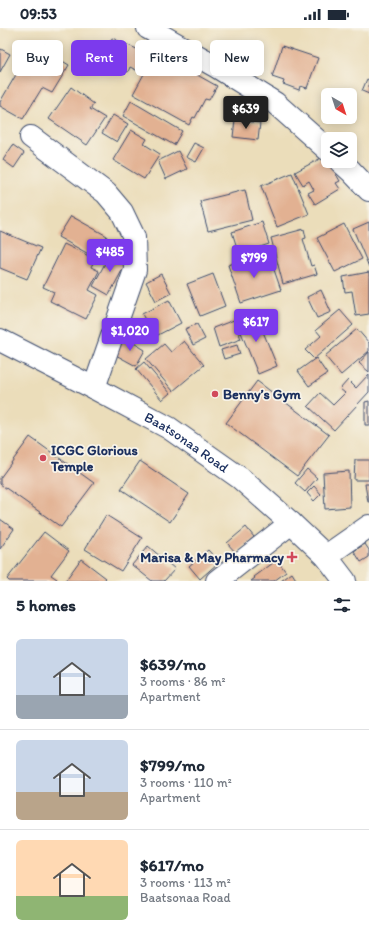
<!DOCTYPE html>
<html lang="en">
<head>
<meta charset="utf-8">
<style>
	:root { --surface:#fff; --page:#f2f2f3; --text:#1f2937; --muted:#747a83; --line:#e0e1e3; --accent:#7c3aed }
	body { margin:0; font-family:Itim,sans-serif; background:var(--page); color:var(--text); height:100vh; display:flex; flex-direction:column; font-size:15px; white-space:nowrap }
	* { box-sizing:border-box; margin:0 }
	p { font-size:13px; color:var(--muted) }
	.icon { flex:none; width:22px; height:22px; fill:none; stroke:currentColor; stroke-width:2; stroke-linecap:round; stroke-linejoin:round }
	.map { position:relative; height:553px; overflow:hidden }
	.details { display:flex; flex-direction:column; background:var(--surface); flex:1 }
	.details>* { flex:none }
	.banner { position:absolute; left:12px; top:12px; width:345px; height:36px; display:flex; gap:8px }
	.needle { width:26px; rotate:141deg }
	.buttons { position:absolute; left:321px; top:60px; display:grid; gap:8px }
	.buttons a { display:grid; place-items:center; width:36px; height:36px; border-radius:6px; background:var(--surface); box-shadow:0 2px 10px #0003; font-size:20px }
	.price { position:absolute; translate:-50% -34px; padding:0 9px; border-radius:4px; background:var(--accent); color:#fff; font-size:13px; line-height:26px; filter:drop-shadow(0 1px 2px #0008) }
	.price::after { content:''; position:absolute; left:50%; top:24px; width:12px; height:9px; margin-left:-6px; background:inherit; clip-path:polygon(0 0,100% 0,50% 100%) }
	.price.selected { background:#222; color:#fff }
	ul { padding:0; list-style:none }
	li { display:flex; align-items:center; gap:12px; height:100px; padding:0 16px }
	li+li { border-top:1px solid var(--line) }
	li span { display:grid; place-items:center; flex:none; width:112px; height:80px; border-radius:6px; color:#555 }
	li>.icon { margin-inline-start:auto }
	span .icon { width:48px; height:48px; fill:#fffc; stroke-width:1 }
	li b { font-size:17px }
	h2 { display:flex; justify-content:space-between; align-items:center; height:48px; padding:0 16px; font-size:17px }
	.chip { padding:0 14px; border-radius:6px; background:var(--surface); box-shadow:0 2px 10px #0003; font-size:14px; line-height:36px }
	.chip.selected { background:var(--accent); color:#fff }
	.status { display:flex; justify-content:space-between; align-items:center; height:28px; padding:0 20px; background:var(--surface); direction:ltr }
	.status svg { height:11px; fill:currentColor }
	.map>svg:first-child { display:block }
	.building { fill:#e2b192 }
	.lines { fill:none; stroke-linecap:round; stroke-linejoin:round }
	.minor-casing { stroke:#3a496c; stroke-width:24 }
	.minor { stroke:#fff; stroke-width:22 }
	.poi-dot { fill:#d1495b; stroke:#f7f3e8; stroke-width:1.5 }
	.labels { text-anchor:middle; stroke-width:3.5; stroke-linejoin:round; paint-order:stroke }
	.poi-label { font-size:14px; font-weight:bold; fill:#1b2f5e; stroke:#f7f3e8; text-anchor:start }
	.street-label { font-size:14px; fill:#1b2f5e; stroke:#f7f3e8 }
</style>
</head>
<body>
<div class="status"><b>09:53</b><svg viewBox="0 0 49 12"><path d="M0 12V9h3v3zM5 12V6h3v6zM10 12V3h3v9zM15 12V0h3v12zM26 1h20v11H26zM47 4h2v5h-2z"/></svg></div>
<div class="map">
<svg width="369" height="553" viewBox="0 0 369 553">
	<rect width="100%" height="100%" fill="#f7f3e8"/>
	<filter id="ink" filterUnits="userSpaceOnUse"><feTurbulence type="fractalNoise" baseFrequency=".025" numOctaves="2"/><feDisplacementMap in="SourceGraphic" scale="8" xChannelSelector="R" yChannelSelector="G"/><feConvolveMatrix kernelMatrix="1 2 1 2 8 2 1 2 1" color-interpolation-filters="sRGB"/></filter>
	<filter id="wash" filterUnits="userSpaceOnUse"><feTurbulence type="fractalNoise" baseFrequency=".012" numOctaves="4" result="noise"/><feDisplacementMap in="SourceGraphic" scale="16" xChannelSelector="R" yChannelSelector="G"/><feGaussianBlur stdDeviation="0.9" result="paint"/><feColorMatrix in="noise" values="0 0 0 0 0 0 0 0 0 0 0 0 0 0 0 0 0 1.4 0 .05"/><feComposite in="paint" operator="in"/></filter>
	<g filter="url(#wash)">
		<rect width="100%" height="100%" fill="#ebddba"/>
		<g id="blocks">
			<!-- building -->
			<g class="building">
				<polygon points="112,10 148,26 140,44 130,39 128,44 102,33"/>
				<polygon points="34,16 69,37 52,65 42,60 23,91 0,78 0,74"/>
				<polygon points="282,18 318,30 307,60 300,58 299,62 283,56 284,53 272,49"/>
				<polygon points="1,21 10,26 0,44 0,23"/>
				<polygon points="156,24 217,58 209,72 205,71 195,90 193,89 189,97 133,66"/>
				<polygon points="367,51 369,52 369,66 362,63"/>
				<polygon points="71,59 94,76 90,81 105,90 87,117 49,91"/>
				<polygon points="131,73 182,103 174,117 123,88"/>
				<polygon points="113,87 128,96 117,114 102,105"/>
				<polygon points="235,92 260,95 258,112 233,109"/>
				<polygon points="131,102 147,111 144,116 160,126 144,151 113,132"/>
				<polygon points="194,115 204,120 196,134 186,129"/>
				<polygon points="13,117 24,125 14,140 3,132"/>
				<polygon points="178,123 187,141 166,151 158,133"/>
				<polygon points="325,128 340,153 336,155 340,161 315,176 308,165 314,162 309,153 303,157 295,144"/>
				<polygon points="292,145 309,186 277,199 261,158"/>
				<polygon points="245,162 252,192 208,203 200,173"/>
				<polygon points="71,188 107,208 94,229 58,209"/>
				<polygon points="262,194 269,216 239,226 232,204"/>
				<polygon points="369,194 369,239 353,201"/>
				<polygon points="344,196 362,231 335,244 317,210"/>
				<polygon points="304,201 306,210 303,211 311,238 314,237 317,246 283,256 271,210"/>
				<polygon points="0,203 41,220 27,251 0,240"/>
				<polygon points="64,216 95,231 91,239 99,243 89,262 98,267 86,291 50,273 54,264 43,259"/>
				<polygon points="112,222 119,226 118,228 127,233 109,267 93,258"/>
				<polygon points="257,228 259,234 270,230 281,262 241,275 228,237"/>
				<polygon points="369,244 369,286 356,288 352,263 345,264 343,249"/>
				<polygon points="161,246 171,265 156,273 146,254"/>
				<polygon points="213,246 225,278 200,288 187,256"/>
				<polygon points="321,262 331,284 317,290 307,269"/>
				<polygon points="169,272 181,295 154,309 142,286"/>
				<polygon points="340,282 353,297 314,331 305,322 321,308 316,302"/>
				<polygon points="255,284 277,338 258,346 236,292"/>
				<polygon points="234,292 241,311 219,319 213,300"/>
				<polygon points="197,296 205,311 193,317 185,301"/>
				<polygon points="357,301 369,315 369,323 341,347 325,328"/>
				<polygon points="124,309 145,322 136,338 114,326"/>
				<polygon points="184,313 204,337 173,363 146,331 164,316 171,324"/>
				<polygon points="237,317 240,326 224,331 221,322"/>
				<polygon points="369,324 369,344 359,335"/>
				<polygon points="316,330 327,346 309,358 298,343"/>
				<polygon points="144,334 170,365 162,372 136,341"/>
				<polygon points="369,346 369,364 334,402 308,378 320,365 333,377 345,365 340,361 348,352 356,360"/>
				<polygon points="257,353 329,407 297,448 226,395"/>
				<polygon points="369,373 369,397 365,397 365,374"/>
				<polygon points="30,409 94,455 61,499 0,456 0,450"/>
				<polygon points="355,432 369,432 369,452 354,452"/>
				<polygon points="140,433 189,466 170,494 121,461"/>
				<polygon points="307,441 317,450 305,464 295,455"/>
				<polygon points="349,443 350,479 325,481 323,445"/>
				<polygon points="365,456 369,456 369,474 368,474"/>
				<polygon points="314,458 321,466 314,473 307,465"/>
				<polygon points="106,487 142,510 121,543 85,521"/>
				<polygon points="0,491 14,501 0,521"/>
				<polygon points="246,499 254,509 236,525 227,515"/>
				<polygon points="44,504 69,523 51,547 57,551 56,553 9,553 7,551"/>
				<polygon points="365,516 369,522 369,529 361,534 354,523"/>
				<polygon points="148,518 175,541 164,553 152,553 132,537"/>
				<polygon points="208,522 219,534 200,551 189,538"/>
				<polygon points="81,531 106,550 103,553 65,553"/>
				<polygon points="277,532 286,544 274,553 251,553 255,550 254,549"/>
				<polygon points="292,545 297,553 281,553"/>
			</g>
		</g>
	</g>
	<g filter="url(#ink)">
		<use href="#blocks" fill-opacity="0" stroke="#3a496c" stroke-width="1"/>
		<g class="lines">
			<!-- minor casing -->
			<g class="minor-casing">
				<g id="minor">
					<polyline points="148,0 217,39 275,75 328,122"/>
					<polyline points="31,109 106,165 122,184 134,209 135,242 94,360"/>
					<polyline points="340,133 351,143 369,162"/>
					<path id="s1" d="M0,312L94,360L169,400L240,450L291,495L326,528L345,553"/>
					<polyline points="326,528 369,498"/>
					<polyline points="217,553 291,495"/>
				</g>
			</g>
			<!-- minor -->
			<use href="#minor" class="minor"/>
		</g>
	</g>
	<!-- markers -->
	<g class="poi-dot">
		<circle cx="215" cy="366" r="4"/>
		<circle cx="43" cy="430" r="4"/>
		<path d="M290 523h4v4h4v4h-4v4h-4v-4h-4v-4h4z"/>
	</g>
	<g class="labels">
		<!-- poi labels -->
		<g class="poi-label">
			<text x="223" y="371">Benny’s Gym</text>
			<text x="51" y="427">ICGC Glorious<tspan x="51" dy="16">Temple</tspan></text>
			<text x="284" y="534" text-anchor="end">Marisa &amp; May Pharmacy</text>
		</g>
		<!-- street labels -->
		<g class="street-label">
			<text dy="5" stroke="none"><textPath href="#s1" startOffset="213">Baatsonaa Road</textPath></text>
		</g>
	</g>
</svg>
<div class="buttons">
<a><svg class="needle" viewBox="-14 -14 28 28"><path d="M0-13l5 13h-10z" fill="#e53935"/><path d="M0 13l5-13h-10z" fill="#747a83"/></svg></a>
<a><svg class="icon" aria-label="layers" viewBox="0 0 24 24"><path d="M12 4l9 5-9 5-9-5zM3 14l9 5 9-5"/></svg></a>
</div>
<b class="price selected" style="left:246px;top:102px">$639</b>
<b class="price" style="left:110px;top:245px">$485</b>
<b class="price" style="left:254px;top:251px">$799</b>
<b class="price" style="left:256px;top:315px">$617</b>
<b class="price" style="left:130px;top:324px">$1,020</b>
<div class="banner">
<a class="chip">Buy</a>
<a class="chip selected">Rent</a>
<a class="chip">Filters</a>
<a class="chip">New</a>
</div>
</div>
<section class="details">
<h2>5 homes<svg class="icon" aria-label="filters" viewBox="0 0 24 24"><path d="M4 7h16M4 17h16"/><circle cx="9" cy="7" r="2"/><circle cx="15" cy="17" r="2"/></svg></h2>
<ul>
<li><span style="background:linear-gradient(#c9d6e8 70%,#9aa5b1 0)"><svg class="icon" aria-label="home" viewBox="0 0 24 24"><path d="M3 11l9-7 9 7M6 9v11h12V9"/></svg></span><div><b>$639/mo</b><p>3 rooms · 86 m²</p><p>Apartment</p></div></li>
<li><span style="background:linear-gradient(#c9d6e8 65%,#b9a48a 0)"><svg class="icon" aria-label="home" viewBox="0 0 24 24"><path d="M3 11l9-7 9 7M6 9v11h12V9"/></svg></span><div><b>$799/mo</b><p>3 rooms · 110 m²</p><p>Apartment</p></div></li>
<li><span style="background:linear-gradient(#ffd9b3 70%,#8fb573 0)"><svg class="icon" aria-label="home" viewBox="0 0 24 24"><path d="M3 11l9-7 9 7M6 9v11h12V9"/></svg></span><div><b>$617/mo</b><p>3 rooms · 113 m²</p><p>Baatsonaa Road</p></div></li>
</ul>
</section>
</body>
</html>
